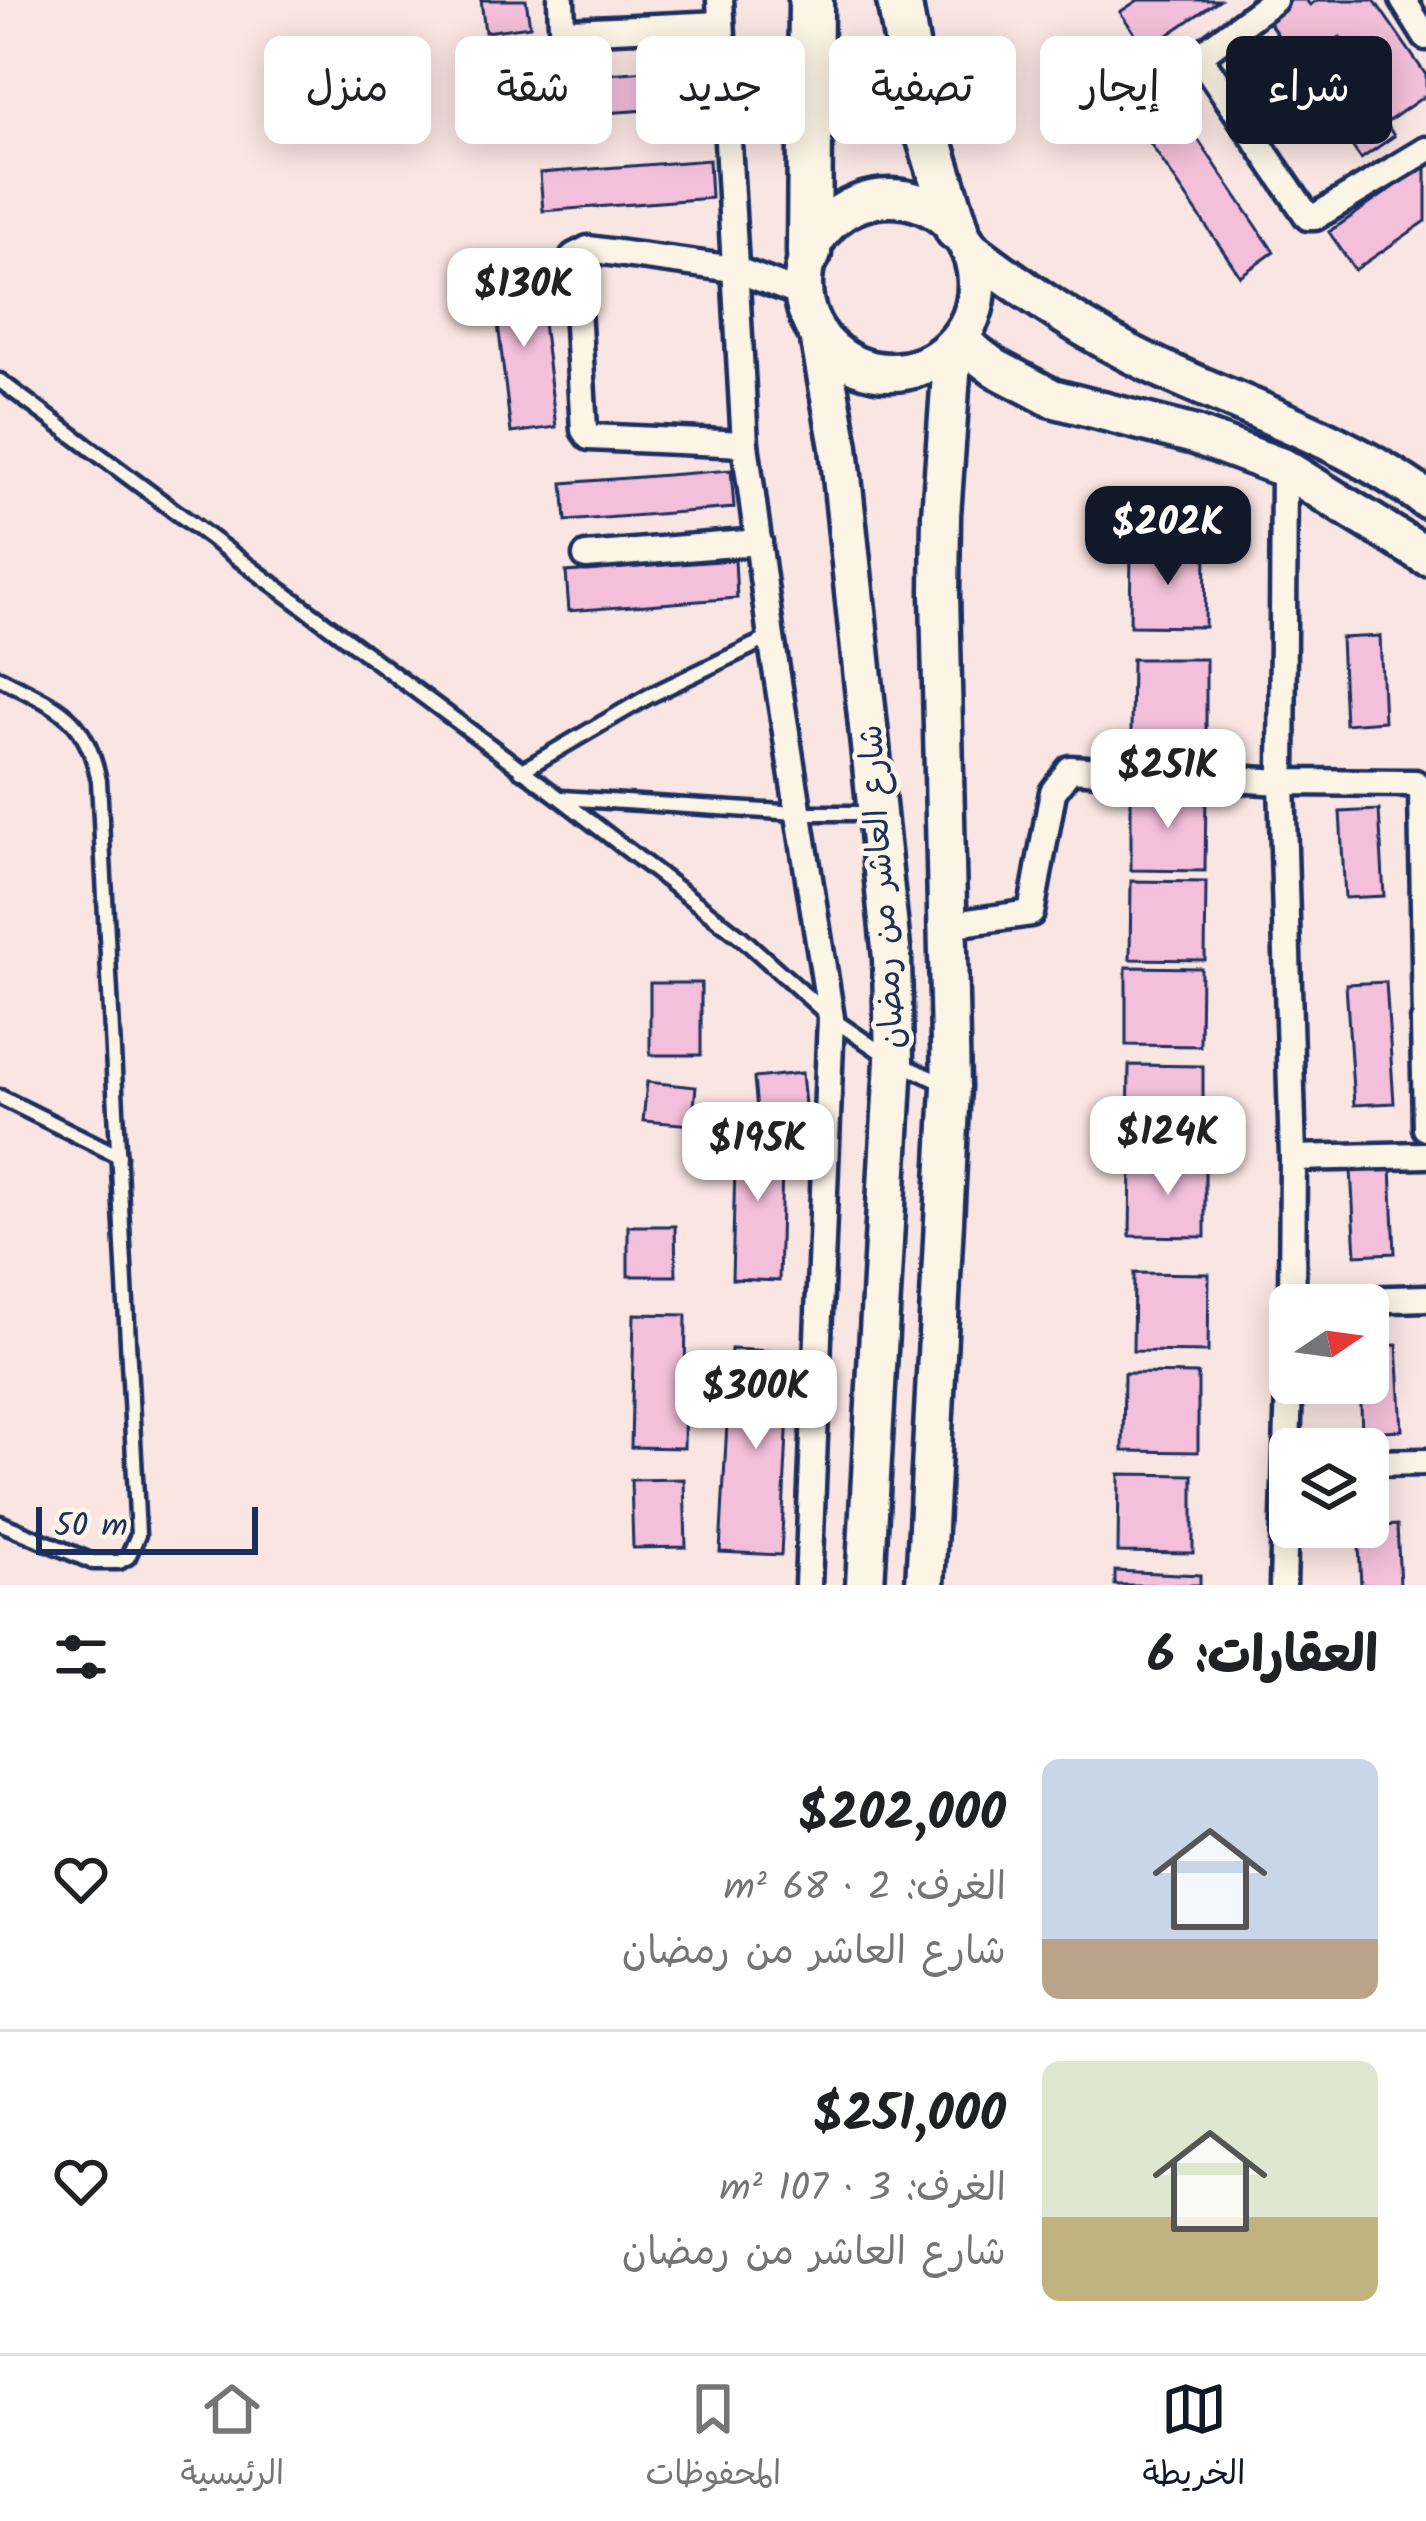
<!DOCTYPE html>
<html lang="ar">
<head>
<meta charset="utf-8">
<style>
	:root { --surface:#fff; --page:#f2f2f2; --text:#202124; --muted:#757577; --line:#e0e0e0; --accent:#111827 }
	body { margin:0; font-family:Kalam,"Playpen Sans Arabic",sans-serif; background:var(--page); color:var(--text); direction:rtl; height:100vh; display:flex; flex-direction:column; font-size:45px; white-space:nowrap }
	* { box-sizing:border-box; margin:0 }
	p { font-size:39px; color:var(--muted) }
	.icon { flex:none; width:66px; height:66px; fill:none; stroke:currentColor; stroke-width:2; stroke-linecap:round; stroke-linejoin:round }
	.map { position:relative; height:1585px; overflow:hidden; direction:ltr }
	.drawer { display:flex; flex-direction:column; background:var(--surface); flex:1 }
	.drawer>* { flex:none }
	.top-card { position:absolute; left:36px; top:36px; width:1356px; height:108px; direction:rtl; display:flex; gap:24px }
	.needle { width:78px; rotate:77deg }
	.buttons { position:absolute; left:1269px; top:1284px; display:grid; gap:24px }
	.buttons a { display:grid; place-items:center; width:120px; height:120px; border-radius:18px; background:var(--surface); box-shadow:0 6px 30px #0003; font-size:60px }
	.scale { position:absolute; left:36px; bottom:30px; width:222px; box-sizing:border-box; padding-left:12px; border:6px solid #1b2f5e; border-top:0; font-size:33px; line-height:42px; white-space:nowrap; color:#1b2f5e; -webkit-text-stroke:9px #fcf5e5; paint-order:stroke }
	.price { position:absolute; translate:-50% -102px; padding:0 27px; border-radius:24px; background:#fff; color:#222; font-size:39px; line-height:78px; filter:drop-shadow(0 3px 6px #0008) }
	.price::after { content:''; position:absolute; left:50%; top:72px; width:36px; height:27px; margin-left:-18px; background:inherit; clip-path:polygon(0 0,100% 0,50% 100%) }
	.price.selected { background:var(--accent); color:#fff }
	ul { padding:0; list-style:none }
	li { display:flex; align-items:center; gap:36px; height:300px; padding:0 48px }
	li+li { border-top:3px solid var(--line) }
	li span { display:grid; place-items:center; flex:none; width:336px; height:240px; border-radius:18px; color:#555 }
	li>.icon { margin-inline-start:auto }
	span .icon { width:144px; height:144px; fill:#fffc; stroke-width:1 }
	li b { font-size:51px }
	h2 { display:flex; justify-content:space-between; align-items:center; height:144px; padding:0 48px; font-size:51px }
	.chip { padding:0 42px; border-radius:18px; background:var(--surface); box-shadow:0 6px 30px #0003; font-size:42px; line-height:108px }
	.chip.selected { background:var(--accent); color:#fff }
	.menu { display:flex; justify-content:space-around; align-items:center; height:168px; border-top:3px solid var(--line); background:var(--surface); font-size:33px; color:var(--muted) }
	.menu a { display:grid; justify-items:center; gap:6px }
	.menu .selected { color:var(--accent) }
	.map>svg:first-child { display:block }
	.building { fill:#f3bfda; stroke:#1b2f5e; stroke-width:3 }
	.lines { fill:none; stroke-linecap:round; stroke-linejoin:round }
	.lane-casing { stroke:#1b2f5e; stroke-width:21 }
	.street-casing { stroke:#1b2f5e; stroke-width:33 }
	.primary-casing { stroke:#1b2f5e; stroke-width:45 }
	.highway-casing { stroke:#1b2f5e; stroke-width:51 }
	.lane { stroke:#fcf5e5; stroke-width:12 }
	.street { stroke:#fcf5e5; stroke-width:24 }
	.primary { stroke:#fcf5e5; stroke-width:36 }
	.highway { stroke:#fcf5e5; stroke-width:42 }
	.labels { text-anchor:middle; stroke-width:10; stroke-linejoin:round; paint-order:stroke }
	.street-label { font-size:33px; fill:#1b2f5e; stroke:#fcf5e5 }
</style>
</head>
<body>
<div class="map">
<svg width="1426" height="1585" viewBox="0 0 1426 1585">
	<rect width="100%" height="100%" fill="#f9e5e2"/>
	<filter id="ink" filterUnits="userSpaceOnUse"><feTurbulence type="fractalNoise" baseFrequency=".00833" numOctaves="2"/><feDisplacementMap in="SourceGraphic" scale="24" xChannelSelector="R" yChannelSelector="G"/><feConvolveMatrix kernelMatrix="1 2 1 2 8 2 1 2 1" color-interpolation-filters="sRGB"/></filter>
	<g filter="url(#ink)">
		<!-- building -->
		<g class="building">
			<polygon points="481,0 526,0 530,26 485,32"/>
			<polygon points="1138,0 1219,0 1146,50 1120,12"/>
			<polygon points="1286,0 1306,0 1310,5 1317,0 1374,0 1426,75 1426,95 1386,123 1394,136 1361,159 1325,107 1368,77 1340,37 1299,66 1264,15"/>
			<polygon points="699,67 703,106 534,118 531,80"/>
			<polygon points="1185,120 1274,252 1240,276 1150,143"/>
			<polygon points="709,160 711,198 543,211 540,173"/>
			<polygon points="1426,165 1426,221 1355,270 1329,232"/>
			<polygon points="536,267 556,427 511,433 492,273"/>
			<polygon points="731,470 734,508 566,521 563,483"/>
			<polygon points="1131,548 1206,549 1205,627 1130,626"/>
			<polygon points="735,560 737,598 569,611 566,572"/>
			<polygon points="1380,636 1384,721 1345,724 1341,638"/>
			<polygon points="1132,659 1206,659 1206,737 1131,736"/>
			<polygon points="1131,792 1206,793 1205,871 1131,870"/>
			<polygon points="1379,810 1384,896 1345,898 1340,812"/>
			<polygon points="1131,881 1206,882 1205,960 1130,959"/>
			<polygon points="1126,967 1201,968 1200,1046 1126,1045"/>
			<polygon points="1386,982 1394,1103 1354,1105 1346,984"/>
			<rect x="650" y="983" width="51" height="72"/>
			<polygon points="1129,1065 1203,1066 1203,1144 1128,1143"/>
			<polygon points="802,1073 806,1116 758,1121 754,1078"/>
			<polygon points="647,1082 696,1087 692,1125 643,1121"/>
			<polygon points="736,1128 783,1129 779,1281 732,1279"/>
			<polygon points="1131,1158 1205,1159 1205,1237 1130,1236"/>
			<polygon points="1391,1167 1395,1253 1356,1255 1351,1170"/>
			<polygon points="628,1226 675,1226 676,1276 628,1276"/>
			<polygon points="1134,1273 1209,1274 1208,1352 1133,1351"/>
			<polygon points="634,1314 686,1315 684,1448 631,1447"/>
			<polygon points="1397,1345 1402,1430 1362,1432 1360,1383 1368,1383 1368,1346"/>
			<polygon points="731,1349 791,1352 781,1555 720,1552"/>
			<polygon points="1124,1373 1198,1374 1198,1452 1123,1451"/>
			<polygon points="1119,1474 1193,1475 1193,1553 1118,1552"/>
			<polygon points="684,1479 686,1547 633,1548 631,1480"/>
			<polygon points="1397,1525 1400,1585 1361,1585 1358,1527"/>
			<polygon points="1115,1571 1200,1575 1200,1585 1115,1585"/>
		</g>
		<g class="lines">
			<!-- lane casing -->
			<g class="lane-casing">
				<g id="lane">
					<polyline points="0,381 560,798 742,938 831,1018 894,1061 945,1084"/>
					<path d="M0,678C57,708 85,713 99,781L138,1535L128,1557L119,1562H93L0,1523"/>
					<polyline points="521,771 649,696 771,637"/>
					<polyline points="562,798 798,813 871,813"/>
					<polyline points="0,1097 119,1156"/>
				</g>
			</g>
			<!-- street casing -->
			<g class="street-casing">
				<g id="street">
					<polyline points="561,0 562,26 571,31 721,24"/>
					<polyline points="720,0 745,444 771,637 831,1018 808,1585"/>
					<polyline points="1274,0 1199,56 1308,217 1315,217 1426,150"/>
					<polyline points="1403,0 1426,37"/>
					<polyline points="745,444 589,437 584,430 574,256 588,249 734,269 804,295"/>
					<polyline points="1284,468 1282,782 1293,1158 1292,1305"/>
					<polyline points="586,556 759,542"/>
					<polyline points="948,925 1031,913 1053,792 1070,769 1282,782 1415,783 1422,791 1426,1021"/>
					<polyline points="1424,1021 1426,1128"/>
					<polyline points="1293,1158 1426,1155"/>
					<polyline points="1292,1302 1426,1298"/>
					<polyline points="1368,1463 1426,1462"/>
					<polyline points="1283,1585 1290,1352"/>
				</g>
			</g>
			<!-- primary casing -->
			<g class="primary-casing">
				<g id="primary">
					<circle cx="890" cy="285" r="87"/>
					<path d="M970,249C1027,292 1086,333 1151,364C1243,407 1343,438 1426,499"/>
					<polyline points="819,335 839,447 892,958 894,1061 865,1585"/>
					<polyline points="958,340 995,368 1052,398 1195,435 1284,468 1426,556"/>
					<polyline points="925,1585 951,1087 940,594 941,515 953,346"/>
				</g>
			</g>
			<!-- highway casing -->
			<g class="highway-casing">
				<g id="highway">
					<polyline points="899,0 917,100 957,229"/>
					<polyline points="809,253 811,0"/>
				</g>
			</g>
			<!-- lane -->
			<use href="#lane" class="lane"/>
			<!-- street -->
			<use href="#street" class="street"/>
			<!-- primary -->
			<use href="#primary" class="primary"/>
			<!-- highway -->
			<use href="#highway" class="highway"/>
		</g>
	</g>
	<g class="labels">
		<!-- street labels -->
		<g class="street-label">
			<text transform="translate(880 887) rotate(-94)" y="12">شارع العاشر من رمضان</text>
		</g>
	</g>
</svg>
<div class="buttons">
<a><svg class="needle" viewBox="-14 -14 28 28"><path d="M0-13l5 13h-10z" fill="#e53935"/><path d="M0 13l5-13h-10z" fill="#757577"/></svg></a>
<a><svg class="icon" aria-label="layers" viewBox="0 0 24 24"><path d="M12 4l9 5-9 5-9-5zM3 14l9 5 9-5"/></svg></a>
</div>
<div class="scale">50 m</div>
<b class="price" style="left:524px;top:350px">$130K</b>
<b class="price selected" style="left:1168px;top:588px">$202K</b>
<b class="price" style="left:1168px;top:831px">$251K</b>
<b class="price" style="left:1168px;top:1198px">$124K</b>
<b class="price" style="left:758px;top:1204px">$195K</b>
<b class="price" style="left:756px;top:1452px">$300K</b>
<div class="top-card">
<a class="chip selected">شراء</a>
<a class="chip">إيجار</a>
<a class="chip">تصفية</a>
<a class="chip">جديد</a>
<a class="chip">شقة</a>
<a class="chip">منزل</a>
</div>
</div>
<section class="drawer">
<h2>العقارات: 6<svg class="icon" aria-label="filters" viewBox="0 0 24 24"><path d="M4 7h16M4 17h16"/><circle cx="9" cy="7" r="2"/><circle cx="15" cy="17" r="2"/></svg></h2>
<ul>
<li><span style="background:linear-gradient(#c9d6e8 75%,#b9a48a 0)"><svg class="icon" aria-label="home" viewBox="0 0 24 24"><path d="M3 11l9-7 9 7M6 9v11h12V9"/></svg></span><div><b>$202,000</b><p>الغرف: 2 · 68 m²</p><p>شارع العاشر من رمضان</p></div><svg class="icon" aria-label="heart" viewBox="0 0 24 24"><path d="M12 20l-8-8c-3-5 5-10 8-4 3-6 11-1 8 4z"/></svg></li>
<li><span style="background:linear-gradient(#dfe7d0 65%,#c2b280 0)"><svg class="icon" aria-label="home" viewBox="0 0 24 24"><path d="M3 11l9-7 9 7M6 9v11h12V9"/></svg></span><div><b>$251,000</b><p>الغرف: 3 · 107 m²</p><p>شارع العاشر من رمضان</p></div><svg class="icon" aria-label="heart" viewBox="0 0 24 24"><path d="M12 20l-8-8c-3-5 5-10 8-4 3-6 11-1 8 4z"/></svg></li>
</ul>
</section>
<nav class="menu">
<a class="selected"><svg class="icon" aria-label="map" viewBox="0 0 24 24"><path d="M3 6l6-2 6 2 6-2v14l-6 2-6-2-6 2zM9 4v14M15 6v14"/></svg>الخريطة</a>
<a><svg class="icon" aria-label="saved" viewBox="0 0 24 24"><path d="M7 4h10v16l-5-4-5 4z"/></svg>المحفوظات</a>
<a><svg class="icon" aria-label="home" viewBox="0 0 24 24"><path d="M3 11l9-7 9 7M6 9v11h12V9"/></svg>الرئيسية</a>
</nav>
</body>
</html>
